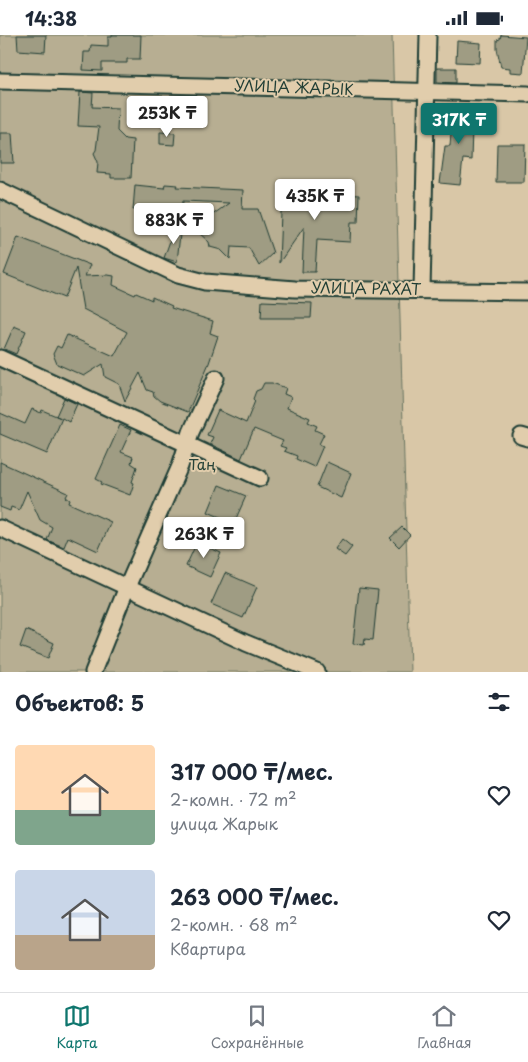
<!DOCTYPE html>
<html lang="ru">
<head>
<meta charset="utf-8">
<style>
	:root { --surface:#fff; --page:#f2f2f3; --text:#1f2937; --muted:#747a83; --line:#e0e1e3; --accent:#0f766e }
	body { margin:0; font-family:"Playpen Sans",sans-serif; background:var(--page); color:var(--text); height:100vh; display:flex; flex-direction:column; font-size:19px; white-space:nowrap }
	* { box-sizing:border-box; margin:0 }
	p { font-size:16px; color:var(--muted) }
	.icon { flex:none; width:28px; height:28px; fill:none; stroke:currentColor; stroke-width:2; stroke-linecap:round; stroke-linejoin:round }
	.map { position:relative; height:637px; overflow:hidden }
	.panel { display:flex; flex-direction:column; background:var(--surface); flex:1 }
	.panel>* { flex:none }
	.price { position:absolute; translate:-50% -42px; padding:0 11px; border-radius:5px; background:#fff; color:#222; font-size:16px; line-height:32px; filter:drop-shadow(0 1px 2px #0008) }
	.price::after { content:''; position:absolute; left:50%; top:30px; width:15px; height:11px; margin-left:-8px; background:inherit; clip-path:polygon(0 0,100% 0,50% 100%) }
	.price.active { background:var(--accent); color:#fff }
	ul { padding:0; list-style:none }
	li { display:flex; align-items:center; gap:15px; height:125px; padding:0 15px }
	li span { display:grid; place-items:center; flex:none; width:140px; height:100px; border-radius:5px; color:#555 }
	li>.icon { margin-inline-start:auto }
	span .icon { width:60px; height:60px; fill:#fffc; stroke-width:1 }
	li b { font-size:21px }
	h2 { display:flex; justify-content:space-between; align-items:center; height:60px; padding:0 15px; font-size:21px }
	.status { display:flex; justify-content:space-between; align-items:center; height:35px; padding:0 25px; background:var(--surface); direction:ltr }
	.status svg { height:14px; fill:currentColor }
	.tab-bar { display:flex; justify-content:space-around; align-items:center; height:70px; border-top:1px solid var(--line); background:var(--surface); font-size:14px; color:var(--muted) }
	.tab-bar a { display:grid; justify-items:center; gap:2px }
	.tab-bar .active { color:var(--accent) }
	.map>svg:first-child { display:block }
	.green { fill:#b7ae92; stroke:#6b7663 }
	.building { fill:#9f9c83; stroke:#1f3d34 }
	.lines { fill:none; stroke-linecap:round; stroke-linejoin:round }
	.minor-casing { stroke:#1f3d34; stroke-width:19 }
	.minor { stroke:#e1cdac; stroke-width:15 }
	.labels { text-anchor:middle; stroke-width:4; stroke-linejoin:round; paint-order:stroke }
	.street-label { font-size:15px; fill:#1f3d34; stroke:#e1cdac }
	.park-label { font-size:15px; fill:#274339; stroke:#e1cdac }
</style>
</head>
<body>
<div class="status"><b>14:38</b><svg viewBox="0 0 49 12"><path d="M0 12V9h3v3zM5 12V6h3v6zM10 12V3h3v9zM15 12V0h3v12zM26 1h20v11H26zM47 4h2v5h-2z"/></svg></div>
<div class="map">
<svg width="528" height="637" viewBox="0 0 528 637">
	<rect width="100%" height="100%" fill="#d9c7a7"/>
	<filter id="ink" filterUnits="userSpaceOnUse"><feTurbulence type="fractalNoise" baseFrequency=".02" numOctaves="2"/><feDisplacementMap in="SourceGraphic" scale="10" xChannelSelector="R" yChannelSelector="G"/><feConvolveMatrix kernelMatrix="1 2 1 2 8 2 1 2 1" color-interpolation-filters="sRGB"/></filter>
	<g filter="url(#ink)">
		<!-- green -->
		<polygon class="green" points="0,0 392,0 410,637 0,637"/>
		<!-- building -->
		<g class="building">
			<polygon points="17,0 46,0 45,17 18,15"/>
			<polygon points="112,0 141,0 140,24 127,24 127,28 102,28 102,36 83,35 84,17 90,17 91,10 108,11 108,2 112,2"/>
			<polygon points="501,0 526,2 523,38 510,37 510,33 501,32 497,14 497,5 500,4"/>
			<polygon points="457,6 481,8 480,28 456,27"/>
			<polygon points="437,33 456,33 456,48 437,47"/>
			<polygon points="80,57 93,58 92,72 118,73 117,96 125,104 133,105 131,143 111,143 111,139 97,138 98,127 94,118 96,115 99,92 78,91"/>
			<polygon points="453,72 478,74 476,94 472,94 471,125 463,124 460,150 440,148 445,111 450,111"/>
			<polygon points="160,97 175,98 174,110 160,109"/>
			<polygon points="0,98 12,98 14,128 0,128"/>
			<polygon points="497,109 525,109 524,147 496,147"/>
			<polygon points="165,149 178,150 177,152 243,155 242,174 258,174 273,218 259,231 249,213 231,212 230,224 221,215 210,212 209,207 198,197 204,186 229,168 183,166 181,188 163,186 163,180 152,179 153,177 133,175 135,150 164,153"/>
			<polygon points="282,153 302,154 302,157 359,160 358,187 351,187 350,207 317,205 315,237 302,237 304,192 279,228"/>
			<polygon points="176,189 181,190 177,227 164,223"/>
			<polygon points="18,202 90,230 85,241 108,240 114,241 113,250 135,260 136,258 152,265 152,262 172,271 171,273 213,286 210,298 218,301 209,328 188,377 160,366 154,361 153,357 147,355 140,338 125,366 119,349 105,342 103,329 84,341 57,329 53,319 57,311 61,313 67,300 114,321 127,297 83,274 76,233 64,263 4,239"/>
			<polygon points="262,266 312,268 311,283 261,283"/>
			<polygon points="14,291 26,296 16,319 4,314"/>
			<polygon points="264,348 272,348 286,353 284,359 291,362 287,373 310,383 308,387 317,391 315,395 324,399 319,409 323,411 314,432 296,424 297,421 284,416 286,413 280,411 283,406 254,394 241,424 210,409 213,402 207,400 218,375 246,388 255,366 253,364 256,356 261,354"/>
			<polygon points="64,363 77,369 69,387 62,383 47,419 0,399 0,378 25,389 32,374 41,378 42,375 61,383 56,381"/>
			<polygon points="120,390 131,395 121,417 133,422 131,428 137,432 132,447 134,448 130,460 101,449 102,447 96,444"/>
			<polygon points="0,427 68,458 66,462 70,465 69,468 111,487 98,516 68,502 64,512 47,505 52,492 40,485 27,456 19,475 11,472 10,476 0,472"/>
			<polygon points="327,427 351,438 341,463 317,452"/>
			<polygon points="219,450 246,461 234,488 208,477"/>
			<polygon points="402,492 410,500 399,512 390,503"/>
			<polygon points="342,504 352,512 345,521 335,514"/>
			<polygon points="197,507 221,518 210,542 186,531"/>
			<polygon points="225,538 257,552 243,583 211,569"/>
			<polygon points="359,553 378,555 373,605 365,604 364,610 353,609"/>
			<polygon points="26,595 54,608 48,623 20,612"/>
		</g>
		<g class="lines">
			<!-- minor casing -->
			<g class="minor-casing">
				<g id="minor">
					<polyline points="0,46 528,59"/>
					<polyline points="0,155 178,240 205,247 295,254 528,257"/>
					<polyline points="422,255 428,0"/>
					<polyline points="0,323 260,443"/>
					<polyline points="521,401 528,403"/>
					<polyline points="0,493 246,608 317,637"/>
					<polyline points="93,637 127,552 180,431 191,397 216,343"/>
				</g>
			</g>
			<!-- minor -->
			<use href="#minor" class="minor"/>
		</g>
	</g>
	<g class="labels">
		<!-- street labels -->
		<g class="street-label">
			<text transform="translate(294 53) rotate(2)" y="5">УЛИЦА ЖАРЫК</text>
			<text transform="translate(366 254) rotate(1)" y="5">УЛИЦА РАХАТ</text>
		</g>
		<!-- park labels -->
		<g class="park-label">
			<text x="202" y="435">Таң</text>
		</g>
	</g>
</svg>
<b class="price" style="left:167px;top:103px">253K ₸</b>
<b class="price active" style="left:459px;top:110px">317K ₸</b>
<b class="price" style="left:315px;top:186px">435K ₸</b>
<b class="price" style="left:174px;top:210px">883K ₸</b>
<b class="price" style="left:204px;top:524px">263K ₸</b>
</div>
<section class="panel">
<h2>Объектов: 5<svg class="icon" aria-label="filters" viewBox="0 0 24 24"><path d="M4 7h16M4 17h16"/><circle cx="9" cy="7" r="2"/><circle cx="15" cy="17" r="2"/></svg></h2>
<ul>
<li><span style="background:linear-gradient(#ffd9b3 65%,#7fa58c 0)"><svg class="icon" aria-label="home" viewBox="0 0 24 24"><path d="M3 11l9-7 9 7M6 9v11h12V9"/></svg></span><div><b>317 000 ₸/мес.</b><p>2-комн. · 72 m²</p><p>улица Жарык</p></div><svg class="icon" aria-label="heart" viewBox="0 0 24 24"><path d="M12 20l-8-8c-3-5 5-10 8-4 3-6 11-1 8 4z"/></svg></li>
<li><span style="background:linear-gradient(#c9d6e8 65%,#b9a48a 0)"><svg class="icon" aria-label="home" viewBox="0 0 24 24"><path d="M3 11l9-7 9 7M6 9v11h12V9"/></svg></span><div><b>263 000 ₸/мес.</b><p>2-комн. · 68 m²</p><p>Квартира</p></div><svg class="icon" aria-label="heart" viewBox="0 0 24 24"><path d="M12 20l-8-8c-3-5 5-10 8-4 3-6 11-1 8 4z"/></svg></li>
</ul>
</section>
<nav class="tab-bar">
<a class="active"><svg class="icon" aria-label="map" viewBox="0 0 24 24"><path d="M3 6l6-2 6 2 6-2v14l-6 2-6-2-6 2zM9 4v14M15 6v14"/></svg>Карта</a>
<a><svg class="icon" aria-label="saved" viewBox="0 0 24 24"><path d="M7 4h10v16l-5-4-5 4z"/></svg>Сохранённые</a>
<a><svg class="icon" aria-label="home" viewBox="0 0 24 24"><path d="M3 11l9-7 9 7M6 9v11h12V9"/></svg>Главная</a>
</nav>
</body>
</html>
